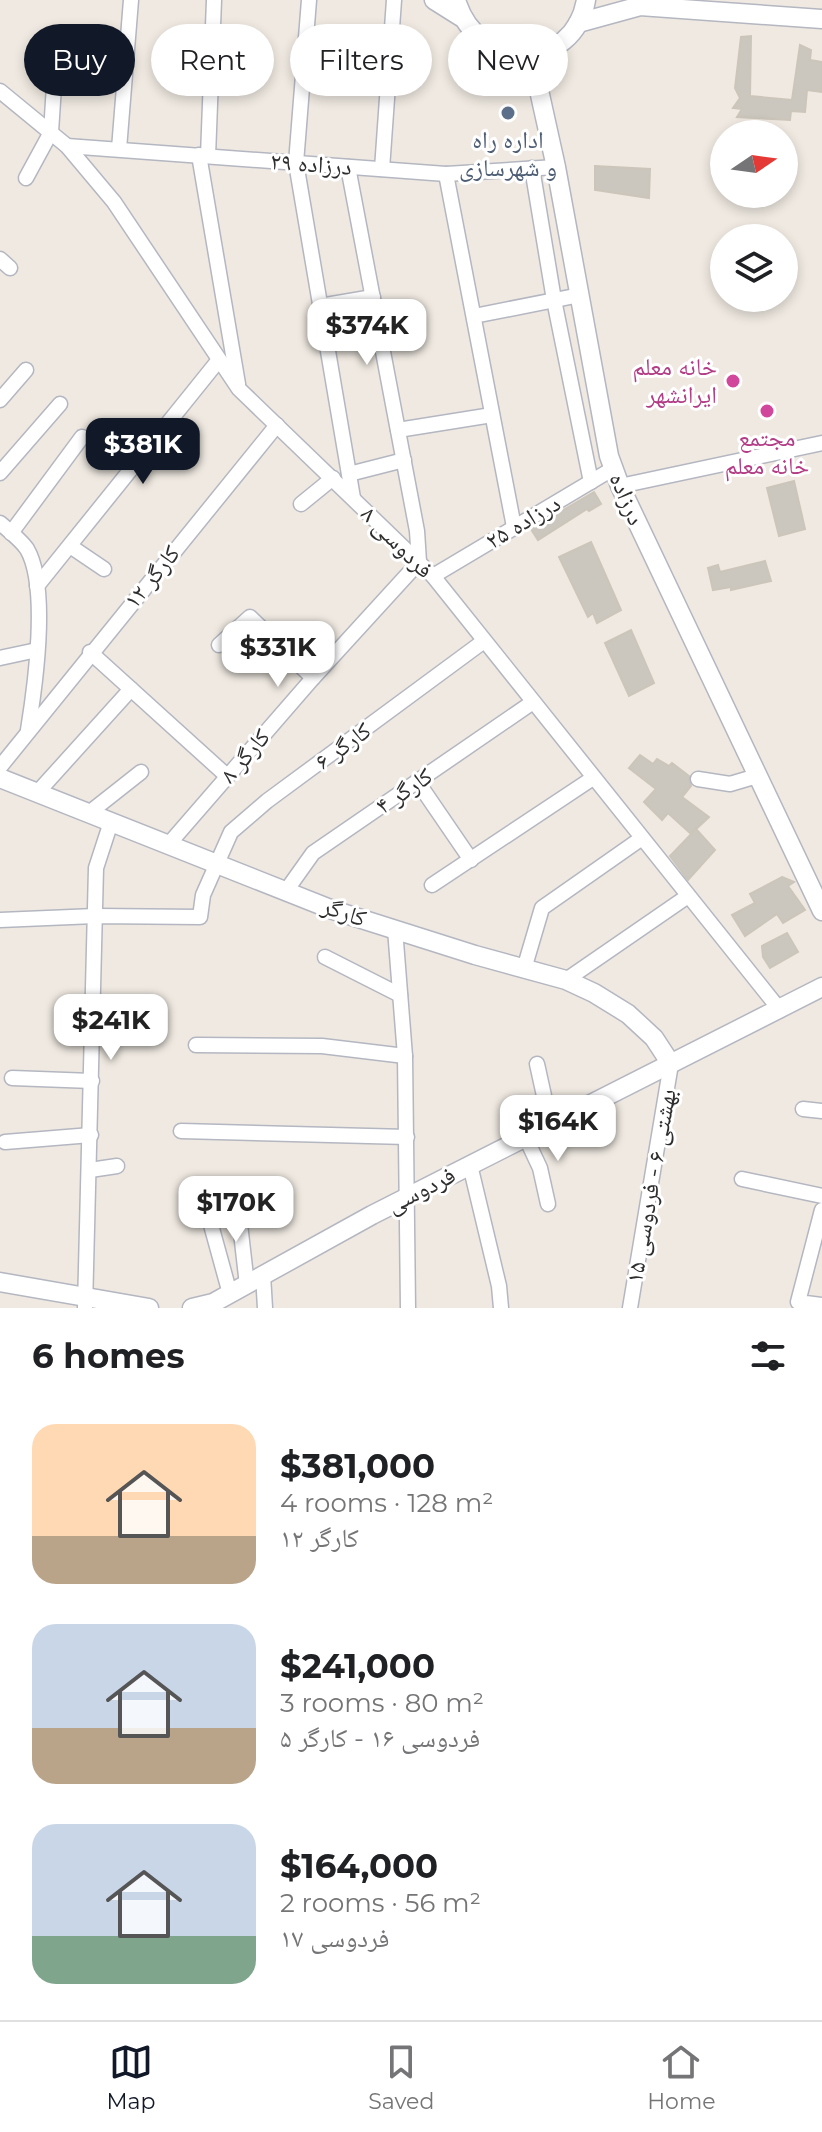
<!DOCTYPE html>
<html lang="en">
<head>
<meta charset="utf-8">
<style>
	:root { --surface:#fff; --page:#f2f2f2; --text:#202124; --muted:#757577; --line:#e0e0e0; --accent:#111827 }
	body { margin:0; font-family:Montserrat,"Noto Naskh Arabic",sans-serif; background:var(--page); color:var(--text); height:100vh; display:flex; flex-direction:column; font-size:30px; white-space:nowrap }
	* { box-sizing:border-box; margin:0 }
	p { font-size:26px; color:var(--muted) }
	.icon { flex:none; width:44px; height:44px; fill:none; stroke:currentColor; stroke-width:2; stroke-linecap:round; stroke-linejoin:round }
	.map { position:relative; height:1308px; overflow:hidden }
	.drawer { display:flex; flex-direction:column; background:var(--surface); flex:1 }
	.drawer>* { flex:none }
	.hud { position:absolute; left:24px; top:24px; width:774px; height:72px; display:flex; gap:16px }
	.needle { width:52px; rotate:77deg }
	.tools { position:absolute; left:710px; top:120px; display:grid; gap:16px }
	.tools a { display:grid; place-items:center; width:88px; height:88px; border-radius:50%; background:var(--surface); box-shadow:0 4px 12px #0003; font-size:40px }
	.price { position:absolute; translate:-50% -68px; padding:0 18px; border-radius:16px; background:#fff; color:#222; font-size:26px; line-height:52px; filter:drop-shadow(0 2px 4px #0008) }
	.price::after { content:''; position:absolute; left:50%; top:48px; width:24px; height:18px; margin-left:-12px; background:inherit; clip-path:polygon(0 0,100% 0,50% 100%) }
	.price.selected { background:var(--accent); color:#fff }
	ul { padding:0; list-style:none }
	li { display:flex; align-items:center; gap:24px; height:200px; padding:0 32px }
	li span { display:grid; place-items:center; flex:none; width:224px; height:160px; border-radius:24px; color:#555 }
	li>.icon { margin-inline-start:auto }
	span .icon { width:96px; height:96px; fill:#fffc; stroke-width:1 }
	li b { font-size:34px }
	h2 { display:flex; justify-content:space-between; align-items:center; height:96px; padding:0 32px; font-size:34px }
	.chip { padding:0 28px; border-radius:36px; background:var(--surface); box-shadow:0 4px 12px #0003; font-size:28px; line-height:72px }
	.chip.selected { background:var(--accent); color:#fff }
	.menu { display:flex; justify-content:space-around; align-items:center; height:112px; border-top:2px solid var(--line); background:var(--surface); font-size:22px; color:var(--muted) }
	.menu a { display:grid; justify-items:center; gap:4px }
	.menu .selected { color:var(--accent) }
	.map>svg:first-child { display:block }
	.building { fill:#cbc7bf; stroke:#cbc5ba; stroke-width:2 }
	.lines { fill:none; stroke-linecap:round; stroke-linejoin:round }
	.street-casing { stroke:#b4b7c1; stroke-width:17 }
	.secondary-casing { stroke:#b4b7c1; stroke-width:21 }
	.street { stroke:#fff; stroke-width:14 }
	.secondary { stroke:#fff; stroke-width:18 }
	.service-dot { fill:#5c6f8a; stroke:#fff; stroke-width:3 }
	.hotel-dot { fill:#d1479c; stroke:#fff; stroke-width:3 }
	.labels { text-anchor:middle; stroke-width:6; stroke-linejoin:round; paint-order:stroke }
	.service-label { font-size:24px; fill:#4e5e75; stroke:#fff }
	.street-label { font-size:24px; fill:#2e2e2e; stroke:#fff }
	.hotel-label { font-size:24px; fill:#b23c85; stroke:#fff; text-anchor:end }
</style>
</head>
<body>
<div class="map">
<svg width="822" height="1308" viewBox="0 0 822 1308">
	<rect width="100%" height="100%" fill="#efe9e1"/>
	<!-- building -->
	<g class="building">
		<polygon points="751,36 750,96 792,100 800,45 811,50 810,60 822,62 822,92 807,90 805,112 791,111 790,120 737,117 742,109 733,108 740,98 735,88 741,37"/>
		<polygon points="595,166 650,169 649,198 595,190"/>
		<polygon points="794,481 805,529 779,536 767,488"/>
		<polygon points="594,492 601,504 589,511 587,509 538,540 531,529"/>
		<polygon points="591,542 621,610 597,623 593,613 588,617 559,557"/>
		<polygon points="765,561 771,581 731,590 731,587 713,590 708,568 718,565 720,572"/>
		<polygon points="631,630 654,683 629,696 605,643"/>
		<polygon points="640,755 653,764 657,759 669,766 672,763 689,776 691,786 682,797 709,817 691,834 668,813 662,820 644,802 656,789 629,768"/>
		<polygon points="696,829 715,850 688,880 670,856"/>
		<polygon points="782,877 794,882 788,886 805,910 783,923 777,914 745,936 732,915 755,903 750,894"/>
		<polygon points="787,933 798,952 770,968 763,957 762,946"/>
	</g>
	<g class="lines">
		<!-- street casing -->
		<g class="street-casing">
			<g id="street">
				<polyline points="309,0 296,163 353,498"/>
				<polyline points="0,91 67,146 114,202 239,389 433,576 780,1010"/>
				<polyline points="67,146 446,174 556,167"/>
				<polyline points="119,149 131,0"/>
				<polyline points="199,155 238,384"/>
				<polyline points="208,156 214,0"/>
				<polyline points="532,168 554,300 591,482"/>
				<polyline points="382,169 394,0"/>
				<polyline points="446,174 514,527"/>
				<polyline points="26,178 51,132 56,55"/>
				<polyline points="0,259 10,268"/>
				<polyline points="320,306 373,297"/>
				<polyline points="474,316 580,295"/>
				<polyline points="0,400 26,370"/>
				<polyline points="398,430 492,415"/>
				<polyline points="0,473 60,404"/>
				<polyline points="349,474 404,460"/>
				<polyline points="620,486 822,443"/>
				<polyline points="301,504 333,478"/>
				<path d="M0,523C8,530 21,540 27,549C49,587 35,687 28,730"/>
				<polyline points="11,533 82,437"/>
				<polyline points="70,546 104,569"/>
				<polyline points="433,576 614,468"/>
				<polyline points="37,586 218,361"/>
				<polyline points="219,645 250,617 313,678"/>
				<polyline points="90,652 227,776"/>
				<polyline points="0,658 37,650"/>
				<polyline points="0,767 277,425"/>
				<polyline points="698,779 730,784 757,776"/>
				<polyline points="417,781 471,860"/>
				<polyline points="37,793 131,689"/>
				<polyline points="89,813 141,772"/>
				<polyline points="168,845 313,678 419,562 417,531 348,167"/>
				<polyline points="432,885 593,778"/>
				<polyline points="286,891 313,853 533,702"/>
				<polyline points="0,920 95,916 200,917 203,895 231,832 267,801 484,641"/>
				<polyline points="395,929 405,1056 408,1308"/>
				<polyline points="325,957 400,995"/>
				<polyline points="524,969 542,908 642,838"/>
				<polyline points="566,980 688,896"/>
				<polyline points="196,1045 322,1046 405,1056"/>
				<polyline points="537,1064 550,1123"/>
				<polyline points="12,1078 92,1081"/>
				<polyline points="803,1109 822,1111"/>
				<polyline points="181,1131 407,1137"/>
				<polyline points="525,1136 540,1168 548,1204"/>
				<polyline points="5,1142 91,1135"/>
				<polyline points="470,1165 499,1286 501,1308"/>
				<polyline points="90,1170 117,1166"/>
				<polyline points="742,1179 822,1196"/>
				<polyline points="236,1189 247,1285"/>
				<polyline points="205,1203 230,1294"/>
				<polyline points="822,1210 798,1302 822,1305"/>
				<polyline points="263,1275 265,1308"/>
				<polyline points="85,1308 96,868 111,822"/>
				<polyline points="630,1308 671,1064"/>
			</g>
		</g>
		<!-- secondary casing -->
		<g class="secondary-casing">
			<g id="secondary">
				<polyline points="434,0 461,17"/>
				<path d="M456,0C478,73 574,72 586,0"/>
				<polyline points="578,23 640,6 822,19"/>
				<polyline points="531,54 556,167 609,456 620,486 822,911"/>
				<polyline points="0,778 333,910 475,955 566,980 594,993 628,1014 654,1038 671,1064"/>
				<polyline points="0,1282 149,1308"/>
				<polyline points="192,1308 213,1303 372,1215 822,987"/>
			</g>
		</g>
		<!-- street -->
		<use href="#street" class="street"/>
		<!-- secondary -->
		<use href="#secondary" class="secondary"/>
	</g>
	<!-- markers -->
	<circle class="service-dot" cx="508" cy="113" r="8"/>
	<g class="hotel-dot">
		<circle cx="733" cy="381" r="8"/>
		<circle cx="767" cy="411" r="8"/>
	</g>
	<g class="labels">
		<!-- service labels -->
		<g class="service-label">
			<text x="508" y="148">اداره راه<tspan x="508" dy="28">و شهرسازی</tspan></text>
		</g>
		<!-- street labels -->
		<g class="street-label">
			<text transform="translate(311 164) rotate(4)" y="8">درزاده ۲۹</text>
			<text transform="translate(627 499) rotate(67)" y="8">درزاده</text>
			<text transform="translate(523 522) rotate(-31)" y="8">درزاده ۲۵</text>
			<text transform="translate(397 542) rotate(45)" y="8">فردوسی ۸</text>
			<text transform="translate(152 577) rotate(-51)" y="8">کارگر ۱۲</text>
			<text transform="translate(343 746) rotate(-36)" y="8">کارگر ۶</text>
			<text transform="translate(245 756) rotate(-49)" y="8">کارگر ۸</text>
			<text transform="translate(404 791) rotate(-34)" y="8">کارگر ۴</text>
			<text transform="translate(344 912) rotate(19)" y="8">کارگر</text>
			<text transform="translate(651 1186) rotate(-80)" y="8">بهشتی ۶ - فردوسی ۱۵</text>
			<text transform="translate(421 1190) rotate(-27)" y="8">فردوسی</text>
		</g>
		<!-- hotel labels -->
		<g class="hotel-label">
			<text x="717" y="375">خانه معلم<tspan x="717" dy="28">ایرانشهر</tspan></text>
			<text x="767" y="446" text-anchor="middle">مجتمع<tspan x="767" dy="28">خانه معلم</tspan></text>
		</g>
	</g>
</svg>
<div class="tools">
<a><svg class="needle" viewBox="-14 -14 28 28"><path d="M0-13l5 13h-10z" fill="#e53935"/><path d="M0 13l5-13h-10z" fill="#757577"/></svg></a>
<a><svg class="icon" aria-label="layers" viewBox="0 0 24 24"><path d="M12 4l9 5-9 5-9-5zM3 14l9 5 9-5"/></svg></a>
</div>
<b class="price" style="left:367px;top:367px">$374K</b>
<b class="price selected" style="left:143px;top:486px">$381K</b>
<b class="price" style="left:278px;top:689px">$331K</b>
<b class="price" style="left:111px;top:1062px">$241K</b>
<b class="price" style="left:558px;top:1163px">$164K</b>
<b class="price" style="left:236px;top:1244px">$170K</b>
<div class="hud">
<a class="chip selected">Buy</a>
<a class="chip">Rent</a>
<a class="chip">Filters</a>
<a class="chip">New</a>
</div>
</div>
<section class="drawer">
<h2>6 homes<svg class="icon" aria-label="filters" viewBox="0 0 24 24"><path d="M4 7h16M4 17h16"/><circle cx="9" cy="7" r="2"/><circle cx="15" cy="17" r="2"/></svg></h2>
<ul>
<li><span style="background:linear-gradient(#ffd9b3 70%,#b9a48a 0)"><svg class="icon" aria-label="home" viewBox="0 0 24 24"><path d="M3 11l9-7 9 7M6 9v11h12V9"/></svg></span><div><b>$381,000</b><p>4 rooms · 128 m²</p><p>کارگر ۱۲</p></div></li>
<li><span style="background:linear-gradient(#c9d6e8 65%,#b9a48a 0)"><svg class="icon" aria-label="home" viewBox="0 0 24 24"><path d="M3 11l9-7 9 7M6 9v11h12V9"/></svg></span><div><b>$241,000</b><p>3 rooms · 80 m²</p><p>فردوسی ۱۶ - کارگر ۵</p></div></li>
<li><span style="background:linear-gradient(#c9d6e8 70%,#7fa58c 0)"><svg class="icon" aria-label="home" viewBox="0 0 24 24"><path d="M3 11l9-7 9 7M6 9v11h12V9"/></svg></span><div><b>$164,000</b><p>2 rooms · 56 m²</p><p>فردوسی ۱۷</p></div></li>
</ul>
</section>
<nav class="menu">
<a class="selected"><svg class="icon" aria-label="map" viewBox="0 0 24 24"><path d="M3 6l6-2 6 2 6-2v14l-6 2-6-2-6 2zM9 4v14M15 6v14"/></svg>Map</a>
<a><svg class="icon" aria-label="saved" viewBox="0 0 24 24"><path d="M7 4h10v16l-5-4-5 4z"/></svg>Saved</a>
<a><svg class="icon" aria-label="home" viewBox="0 0 24 24"><path d="M3 11l9-7 9 7M6 9v11h12V9"/></svg>Home</a>
</nav>
</body>
</html>
